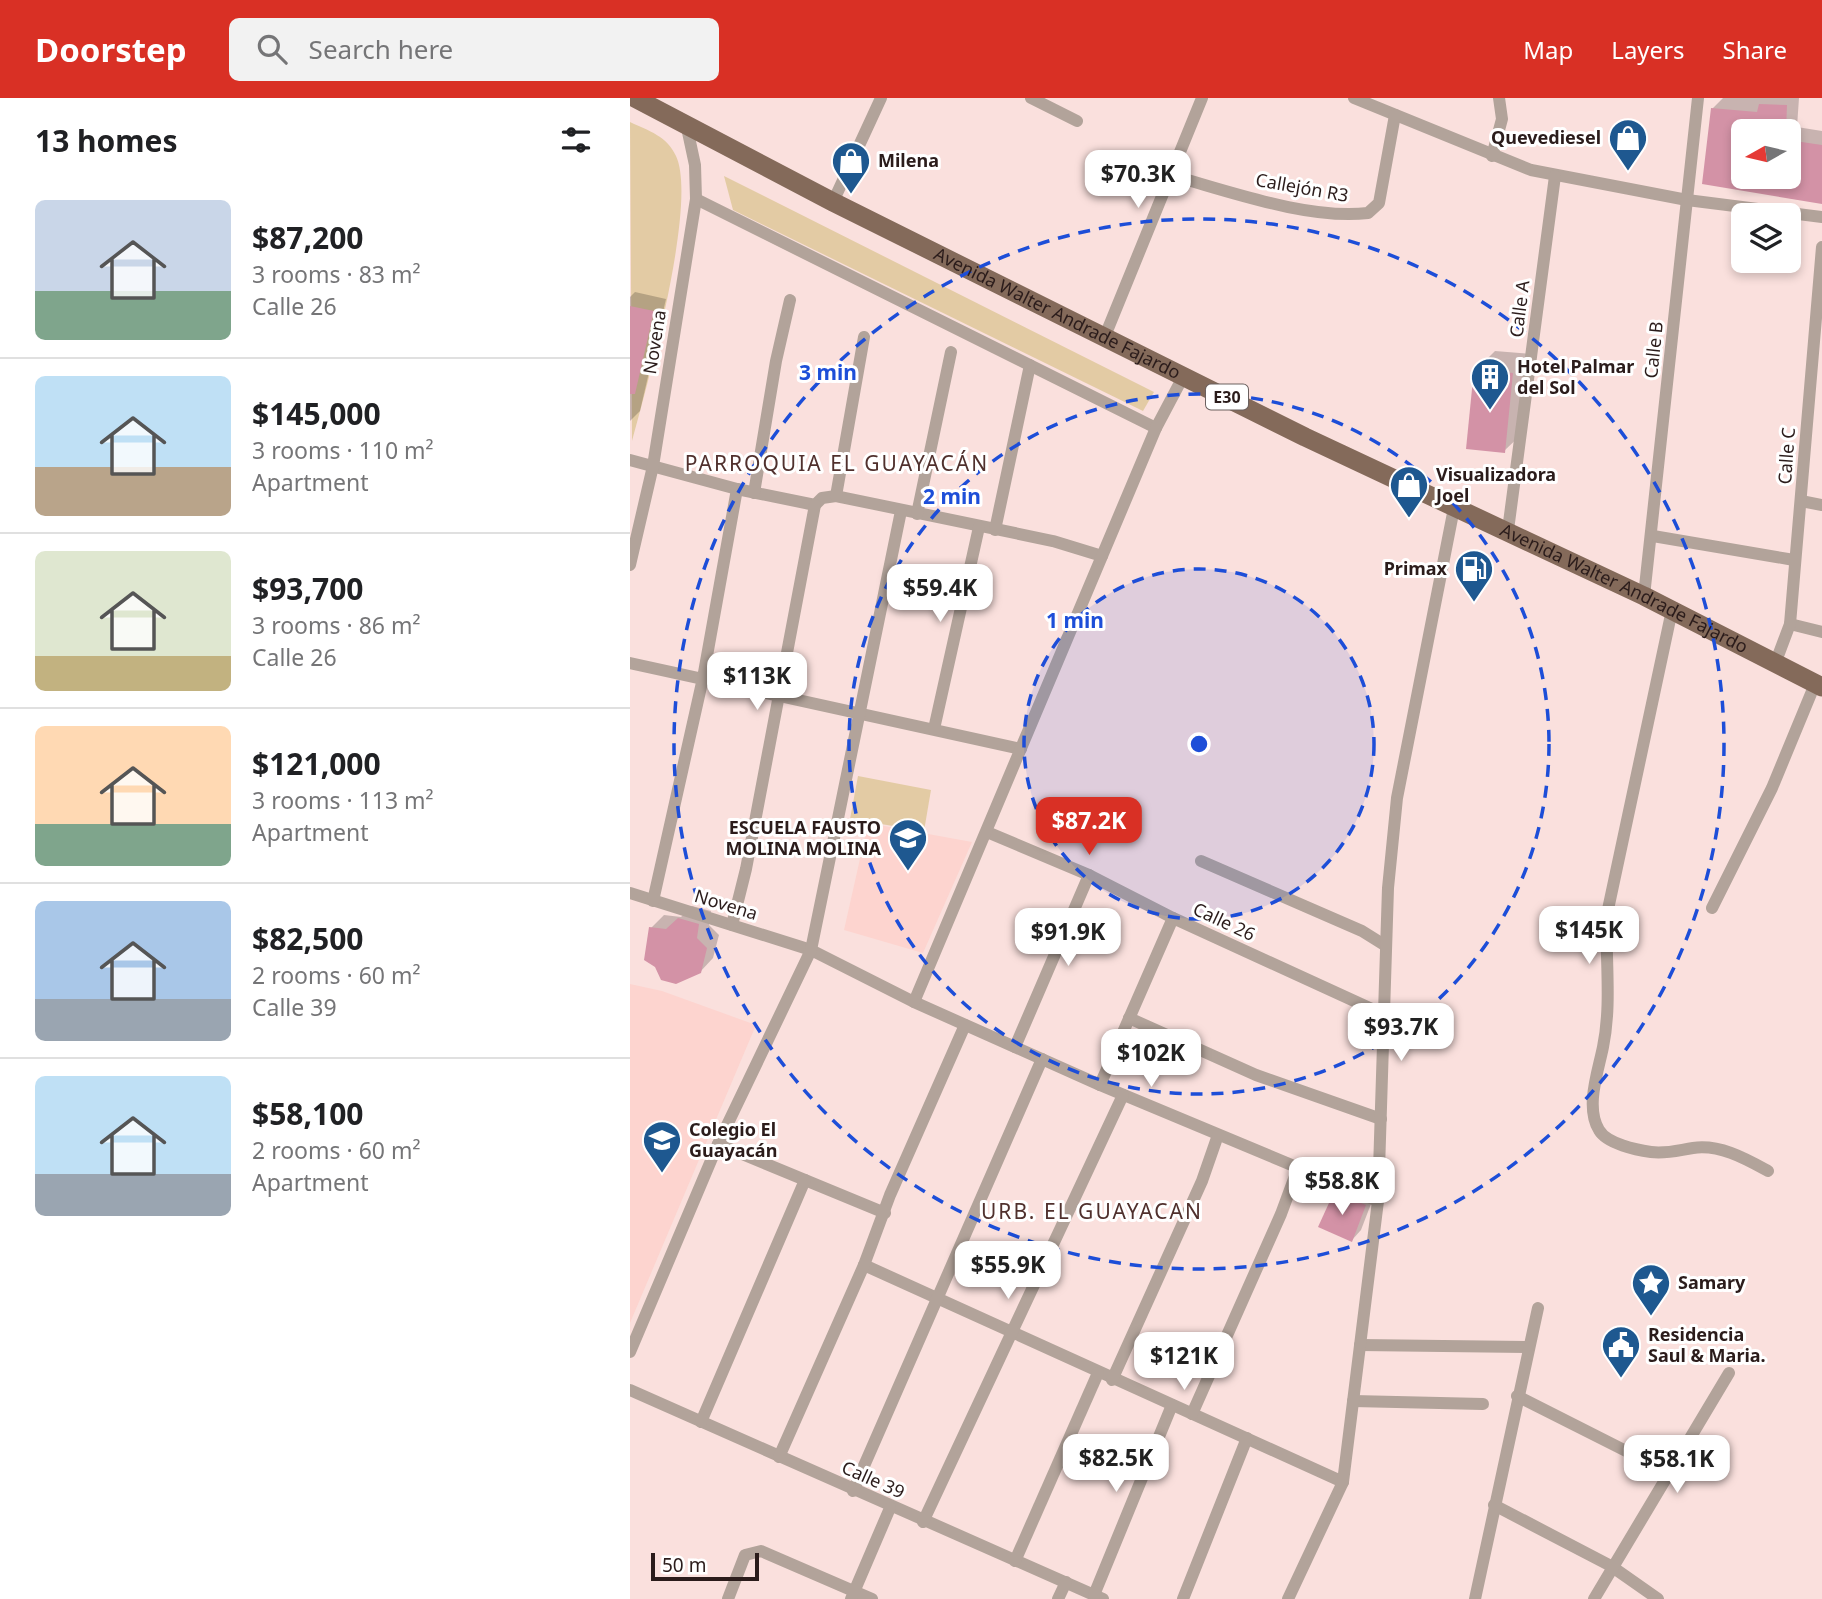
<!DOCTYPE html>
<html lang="en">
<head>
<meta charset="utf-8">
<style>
	:root { --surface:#fff; --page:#f2f2f2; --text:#202124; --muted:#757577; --line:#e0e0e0; --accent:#d93025 }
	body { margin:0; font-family:"Noto Sans",sans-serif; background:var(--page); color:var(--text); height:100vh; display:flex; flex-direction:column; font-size:26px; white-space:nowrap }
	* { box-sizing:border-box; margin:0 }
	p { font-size:23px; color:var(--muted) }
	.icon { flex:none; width:38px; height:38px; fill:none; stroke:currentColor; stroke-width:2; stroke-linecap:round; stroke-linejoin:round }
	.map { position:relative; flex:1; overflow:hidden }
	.side { display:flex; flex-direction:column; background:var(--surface); width:630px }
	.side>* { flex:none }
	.needle { width:46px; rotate:262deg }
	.tools { position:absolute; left:1101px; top:21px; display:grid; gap:14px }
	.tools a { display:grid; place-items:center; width:70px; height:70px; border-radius:10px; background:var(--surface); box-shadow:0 4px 10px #0003; font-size:35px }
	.scale { position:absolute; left:21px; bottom:18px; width:108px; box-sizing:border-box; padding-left:7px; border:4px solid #2b1c1b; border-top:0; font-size:19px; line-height:24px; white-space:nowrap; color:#2b1c1b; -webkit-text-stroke:5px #fff; paint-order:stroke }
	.price { position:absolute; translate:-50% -60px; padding:0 16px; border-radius:14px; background:#fff; color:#222; font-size:23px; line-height:46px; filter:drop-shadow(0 2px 4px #0008) }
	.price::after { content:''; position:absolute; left:50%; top:42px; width:21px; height:16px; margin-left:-10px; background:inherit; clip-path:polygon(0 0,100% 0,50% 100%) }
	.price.selected { background:var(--accent); color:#fff }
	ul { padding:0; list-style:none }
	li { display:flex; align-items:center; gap:21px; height:175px; padding:0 35px }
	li+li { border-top:2px solid var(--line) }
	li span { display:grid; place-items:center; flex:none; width:196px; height:140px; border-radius:10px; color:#555 }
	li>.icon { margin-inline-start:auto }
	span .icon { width:84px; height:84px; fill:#fffc; stroke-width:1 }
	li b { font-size:30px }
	h2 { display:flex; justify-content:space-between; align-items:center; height:84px; padding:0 35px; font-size:30px }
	header { display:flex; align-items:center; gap:42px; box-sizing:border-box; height:98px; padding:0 35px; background:var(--accent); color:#fff }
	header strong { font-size:33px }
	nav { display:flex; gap:38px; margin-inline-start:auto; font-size:24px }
	.search { width:490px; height:63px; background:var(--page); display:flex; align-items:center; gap:18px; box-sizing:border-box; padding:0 24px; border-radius:10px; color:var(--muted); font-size:26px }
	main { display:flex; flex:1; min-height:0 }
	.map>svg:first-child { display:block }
	.built { fill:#fdd4cf }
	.green { fill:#e3cba4 }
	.shadow { fill:#0003; fill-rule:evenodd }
	.building { fill:#d392a6 }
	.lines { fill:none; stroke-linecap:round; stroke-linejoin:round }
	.minor { stroke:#b2a39a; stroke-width:12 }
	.primary { stroke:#846a5a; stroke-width:19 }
	.ring { fill:none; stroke:#1d4ed8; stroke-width:3.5; stroke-dasharray:12 9 }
	.labels { text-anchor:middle; stroke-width:6; stroke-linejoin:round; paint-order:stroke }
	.shield { fill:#fff; stroke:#6b605f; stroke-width:2 }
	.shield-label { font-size:16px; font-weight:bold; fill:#2b1c1b }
	.poi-label { font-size:18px; font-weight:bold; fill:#2b1c1b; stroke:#fff; text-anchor:start }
	.street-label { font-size:18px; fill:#2b1c1b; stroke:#fff }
	.quarter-label { font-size:21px; letter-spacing:2px; fill:#50302d; stroke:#fff }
	.centre { fill:#1d4ed8; stroke:#fff; stroke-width:3.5 }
	.ring-label { font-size:21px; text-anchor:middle; font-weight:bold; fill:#1d4ed8; stroke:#fff; stroke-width:6; stroke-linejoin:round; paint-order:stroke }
</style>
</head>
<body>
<header>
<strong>Doorstep</strong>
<div class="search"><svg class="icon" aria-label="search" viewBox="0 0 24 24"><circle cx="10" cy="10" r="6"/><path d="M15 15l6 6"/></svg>Search here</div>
<nav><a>Map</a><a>Layers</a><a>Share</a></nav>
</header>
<main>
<section class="side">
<h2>13 homes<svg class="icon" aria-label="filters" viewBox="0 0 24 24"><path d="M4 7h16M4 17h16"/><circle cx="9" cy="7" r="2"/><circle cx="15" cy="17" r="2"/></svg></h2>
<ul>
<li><span style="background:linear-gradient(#c9d6e8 65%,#7fa58c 0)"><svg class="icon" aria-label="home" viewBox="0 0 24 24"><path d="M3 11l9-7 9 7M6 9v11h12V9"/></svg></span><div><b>$87,200</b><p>3 rooms · 83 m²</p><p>Calle 26</p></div></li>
<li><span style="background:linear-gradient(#bfe0f5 65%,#b9a48a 0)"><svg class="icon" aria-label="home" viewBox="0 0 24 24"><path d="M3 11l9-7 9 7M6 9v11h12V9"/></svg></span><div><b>$145,000</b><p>3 rooms · 110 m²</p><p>Apartment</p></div></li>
<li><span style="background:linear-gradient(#dfe7d0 75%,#c2b280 0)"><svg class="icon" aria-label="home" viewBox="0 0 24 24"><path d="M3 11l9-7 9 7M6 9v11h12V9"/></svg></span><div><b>$93,700</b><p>3 rooms · 86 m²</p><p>Calle 26</p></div></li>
<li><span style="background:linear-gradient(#ffd9b3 70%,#7fa58c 0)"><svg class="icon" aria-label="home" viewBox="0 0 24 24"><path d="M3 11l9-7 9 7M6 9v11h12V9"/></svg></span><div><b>$121,000</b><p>3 rooms · 113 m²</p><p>Apartment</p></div></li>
<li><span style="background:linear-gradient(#a9c7e8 70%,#9aa5b1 0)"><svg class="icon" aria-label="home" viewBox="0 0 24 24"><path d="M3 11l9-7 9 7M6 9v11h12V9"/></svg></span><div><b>$82,500</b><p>2 rooms · 60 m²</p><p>Calle 39</p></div></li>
<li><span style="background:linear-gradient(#bfe0f5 70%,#9aa5b1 0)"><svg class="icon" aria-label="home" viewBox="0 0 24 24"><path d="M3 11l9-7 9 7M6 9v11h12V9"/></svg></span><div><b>$58,100</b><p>2 rooms · 60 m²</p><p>Apartment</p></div></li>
</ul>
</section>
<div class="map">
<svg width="1192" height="1501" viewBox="0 0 1192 1501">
	<rect width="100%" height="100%" fill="#fae0dd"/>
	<!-- built -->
	<g class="built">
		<polygon points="238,725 342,744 293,855 214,832"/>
		<polygon points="0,886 32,893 126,927 0,1225"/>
	</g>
	<!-- green -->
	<g class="green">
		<path d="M0,24C19,33 37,38 46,58C68,105 17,288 2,343Z"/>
		<polygon points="94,78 524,294 513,313 103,112"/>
		<polygon points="228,678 301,692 294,733 220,721"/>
	</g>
	<!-- shadow -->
	<g class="shadow">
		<path d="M1093,0H1169L1167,29L1192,33V105L1074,84L1083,10ZM1113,33H1158V79H1113Z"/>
		<polygon points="5,194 36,201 10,313 0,323 0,199"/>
		<polygon points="865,253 901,256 894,334 874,353 846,272"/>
		<polygon points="62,808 81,813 79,827 89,837 83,860 70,874 21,830 34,817 51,819"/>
		<polygon points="715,1086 744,1098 731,1132 722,1142 706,1095"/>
	</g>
	<!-- building -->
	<g class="building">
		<polygon points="1129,6 1157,7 1156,33 1113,33 1113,79 1158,79 1158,42 1192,47 1192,106 1072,86 1081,10 1127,14"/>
		<polygon points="0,208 24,213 5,296 0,296"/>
		<polygon points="844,271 883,275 875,355 836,351"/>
		<polygon points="48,820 69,826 67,840 77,850 71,875 46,886 31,882 25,869 14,862 19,829 36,831"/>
		<polygon points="704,1094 736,1107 722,1144 688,1129"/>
	</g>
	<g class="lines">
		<!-- minor -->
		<g class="minor">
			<polyline points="401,0 447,23"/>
			<polyline points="724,0 901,72 1057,102 1192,119"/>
			<polyline points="862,58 872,21 869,0"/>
			<path d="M540,77C599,93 678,122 738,115L749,105L765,17"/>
			<polyline points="66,101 526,330"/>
			<polyline points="203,104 251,0"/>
			<polyline points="475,238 572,0"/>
			<polyline points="0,362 107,391 185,407 192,400 206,398 423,443 472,458"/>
			<polyline points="124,395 146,263 160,202"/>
			<polyline points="206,398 234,239"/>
			<polyline points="1171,403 1192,407"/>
			<polyline points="287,416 321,254"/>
			<polyline points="365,432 400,267"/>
			<polyline points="878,432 925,78"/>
			<polyline points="1023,438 1164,462"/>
			<polyline points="0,467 23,368 66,101 65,67 56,25"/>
			<polyline points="1014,498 1068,0"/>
			<path d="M1042,512L977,816C975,861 982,905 973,949C968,974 955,1009 969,1032C977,1046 1007,1052 1021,1054C1037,1056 1049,1052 1063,1050C1090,1046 1116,1061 1138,1073"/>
			<polyline points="1160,526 1192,534"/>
			<polyline points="0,565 391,651"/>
			<polyline points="1145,566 1160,526 1192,149"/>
			<polyline points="304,631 349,429"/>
			<polyline points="357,734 459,777 543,820"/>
			<polyline points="571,763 732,833 756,848"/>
			<polyline points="0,795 181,852 284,904 470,987 748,1103"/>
			<polyline points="23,803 73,580 107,391"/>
			<polyline points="1082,810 1142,690 1185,586"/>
			<polyline points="102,827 116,771 185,407"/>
			<polyline points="284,904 526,330 554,277"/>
			<polyline points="499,920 626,977 751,1021"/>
			<polyline points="385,949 459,777"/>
			<polyline points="470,987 543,820 757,918"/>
			<polyline points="88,1046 255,1115"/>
			<polyline points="234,1167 713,1384"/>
			<polyline points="730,1247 898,1249"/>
			<polyline points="0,1254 88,1046 181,852 271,413"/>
			<polyline points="482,1282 572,1083 588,1037"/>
			<polyline points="0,1292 473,1501"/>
			<polyline points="887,1298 998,1354 1039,1379"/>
			<polyline points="723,1303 853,1306"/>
			<polyline points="562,1316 651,1116 668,1070"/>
			<polyline points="71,1324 175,1082"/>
			<polyline points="149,1359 234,1167 260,1097 335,927"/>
			<polyline points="223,1393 412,961"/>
			<polyline points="864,1407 981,1468 1028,1501"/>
			<polyline points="293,1424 493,997"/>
			<polyline points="385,1463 468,1275"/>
			<polyline points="464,1497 542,1307"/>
			<polyline points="98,1501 115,1457 131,1453 242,1501"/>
			<polyline points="221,1501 260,1410"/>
			<polyline points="428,1501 436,1484"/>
			<polyline points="553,1501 617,1340"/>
			<polyline points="658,1501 713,1384 748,1103 758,790 767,700 824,410"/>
			<polyline points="845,1501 908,1210"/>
			<polyline points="964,1501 1099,1275"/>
		</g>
		<!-- primary -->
		<path class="primary" id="s1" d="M5,0L203,104L675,339L1014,498L1192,589"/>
	</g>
	<!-- distance rings -->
	<circle cx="569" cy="646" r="175" fill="#1d4ed8" fill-opacity=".12"/>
	<g class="ring">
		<circle cx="569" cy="646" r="175"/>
		<circle cx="569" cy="646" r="350"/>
		<circle cx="569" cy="646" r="525"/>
	</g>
	<!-- icons -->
	<defs>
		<g id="shop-pin" transform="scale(2.0125)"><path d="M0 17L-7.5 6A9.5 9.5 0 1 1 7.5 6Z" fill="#1e5890" stroke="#fff"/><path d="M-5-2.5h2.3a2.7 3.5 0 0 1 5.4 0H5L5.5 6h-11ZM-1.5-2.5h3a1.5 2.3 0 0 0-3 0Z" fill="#fff"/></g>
		<g id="building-pin" transform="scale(2.0125)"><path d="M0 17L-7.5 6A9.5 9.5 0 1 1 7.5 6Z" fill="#1e5890" stroke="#fff"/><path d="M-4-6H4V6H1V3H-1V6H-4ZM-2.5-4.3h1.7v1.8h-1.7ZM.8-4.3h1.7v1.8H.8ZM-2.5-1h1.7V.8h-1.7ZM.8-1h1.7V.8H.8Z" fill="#fff"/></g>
		<g id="fuel-pin" transform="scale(2.0125)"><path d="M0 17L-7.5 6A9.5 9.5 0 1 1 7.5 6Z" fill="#1e5890" stroke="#fff"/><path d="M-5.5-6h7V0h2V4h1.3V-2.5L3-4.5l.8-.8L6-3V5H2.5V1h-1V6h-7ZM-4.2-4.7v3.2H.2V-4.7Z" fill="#fff"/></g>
		<g id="school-pin" transform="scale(2.0125)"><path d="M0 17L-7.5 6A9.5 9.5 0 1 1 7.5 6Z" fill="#1e5890" stroke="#fff"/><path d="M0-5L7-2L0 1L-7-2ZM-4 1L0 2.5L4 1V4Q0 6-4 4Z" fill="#fff"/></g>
		<g id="university-pin" transform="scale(2.0125)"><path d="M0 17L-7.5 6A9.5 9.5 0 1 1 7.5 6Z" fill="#1e5890" stroke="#fff"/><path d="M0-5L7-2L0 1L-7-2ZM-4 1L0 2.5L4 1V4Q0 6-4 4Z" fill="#fff"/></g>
		<g id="sight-pin" transform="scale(2.0125)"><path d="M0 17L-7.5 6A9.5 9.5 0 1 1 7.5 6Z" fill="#1e5890" stroke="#fff"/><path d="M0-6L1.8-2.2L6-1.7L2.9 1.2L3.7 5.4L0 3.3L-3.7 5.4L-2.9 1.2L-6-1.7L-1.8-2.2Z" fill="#fff"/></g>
		<g id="civic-pin" transform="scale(2.0125)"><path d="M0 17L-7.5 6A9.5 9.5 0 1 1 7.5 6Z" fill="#1e5890" stroke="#fff"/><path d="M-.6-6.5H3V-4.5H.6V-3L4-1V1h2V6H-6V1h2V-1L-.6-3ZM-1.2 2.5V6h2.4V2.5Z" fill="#fff"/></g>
	</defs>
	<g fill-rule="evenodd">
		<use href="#shop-pin" x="998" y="40"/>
		<use href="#shop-pin" x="221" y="63"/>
		<use href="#building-pin" x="860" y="279"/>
		<use href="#shop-pin" x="779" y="387"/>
		<use href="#fuel-pin" x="844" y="471"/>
		<use href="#school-pin" x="278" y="740"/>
		<use href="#university-pin" x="32" y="1042"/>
		<use href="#sight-pin" x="1021" y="1185"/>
		<use href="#civic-pin" x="991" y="1247"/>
	</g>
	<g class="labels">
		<!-- shield labels -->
		<rect class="shield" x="576" y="286.5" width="42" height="25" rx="5"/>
		<g class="shield-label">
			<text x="597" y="305">E30</text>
		</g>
		<!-- poi labels -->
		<g class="poi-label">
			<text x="971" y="46" text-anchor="end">Quevediesel</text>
			<text x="248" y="69">Milena</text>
			<text x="887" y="275">Hotel Palmar<tspan x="887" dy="21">del Sol</tspan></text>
			<text x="806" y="383">Visualizadora<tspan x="806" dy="21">Joel</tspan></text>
			<text x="817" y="477" text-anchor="end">Primax</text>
			<text x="251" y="736" text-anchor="end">ESCUELA FAUSTO<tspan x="251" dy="21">MOLINA MOLINA</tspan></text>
			<text x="59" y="1038">Colegio El<tspan x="59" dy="21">Guayacán</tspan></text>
			<text x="1048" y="1191">Samary</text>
			<text x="1018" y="1243">Residencia<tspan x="1018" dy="21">Saul &amp; Maria.</tspan></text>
		</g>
		<!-- street labels -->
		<g class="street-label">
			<text transform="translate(672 90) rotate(10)" y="6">Callejón R3</text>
			<text transform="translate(890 211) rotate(-83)" y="6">Calle A</text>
			<text dy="6" stroke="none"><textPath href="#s1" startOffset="474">Avenida Walter Andrade Fajardo</textPath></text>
			<text transform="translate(25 244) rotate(-81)" y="6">Novena</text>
			<text transform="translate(1024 252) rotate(-84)" y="6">Calle B</text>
			<text transform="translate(1157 358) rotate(-86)" y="6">Calle C</text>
			<text dy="6" stroke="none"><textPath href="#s1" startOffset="1104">Avenida Walter Andrade Fajardo</textPath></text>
			<text transform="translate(96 807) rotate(17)" y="6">Novena</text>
			<text transform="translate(594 824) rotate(25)" y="6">Calle 26</text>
			<text transform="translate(243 1382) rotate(24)" y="6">Calle 39</text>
		</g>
		<!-- quarter labels -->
		<g class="quarter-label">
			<text x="207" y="373">PARROQUIA EL GUAYACÁN</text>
			<text x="462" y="1121">URB. EL GUAYACAN</text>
		</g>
	</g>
	<circle cx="569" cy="646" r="10" class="centre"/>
	<g class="ring-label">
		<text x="198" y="282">3 min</text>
		<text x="322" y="406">2 min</text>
		<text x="445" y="530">1 min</text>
	</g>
</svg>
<div class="tools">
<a><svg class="needle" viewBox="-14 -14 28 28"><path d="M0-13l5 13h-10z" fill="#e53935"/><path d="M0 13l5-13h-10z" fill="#757577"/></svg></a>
<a><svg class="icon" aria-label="layers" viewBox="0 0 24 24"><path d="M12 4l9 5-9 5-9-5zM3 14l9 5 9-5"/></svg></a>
</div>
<div class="scale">50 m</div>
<b class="price" style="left:508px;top:112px">$70.3K</b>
<b class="price" style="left:310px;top:526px">$59.4K</b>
<b class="price" style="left:127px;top:614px">$113K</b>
<b class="price selected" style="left:459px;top:759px">$87.2K</b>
<b class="price" style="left:959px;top:868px">$145K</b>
<b class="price" style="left:438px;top:870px">$91.9K</b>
<b class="price" style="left:771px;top:965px">$93.7K</b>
<b class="price" style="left:521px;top:991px">$102K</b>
<b class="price" style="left:712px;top:1119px">$58.8K</b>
<b class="price" style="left:378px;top:1203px">$55.9K</b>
<b class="price" style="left:554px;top:1294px">$121K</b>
<b class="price" style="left:486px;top:1396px">$82.5K</b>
<b class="price" style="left:1047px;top:1397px">$58.1K</b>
</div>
</main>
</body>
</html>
